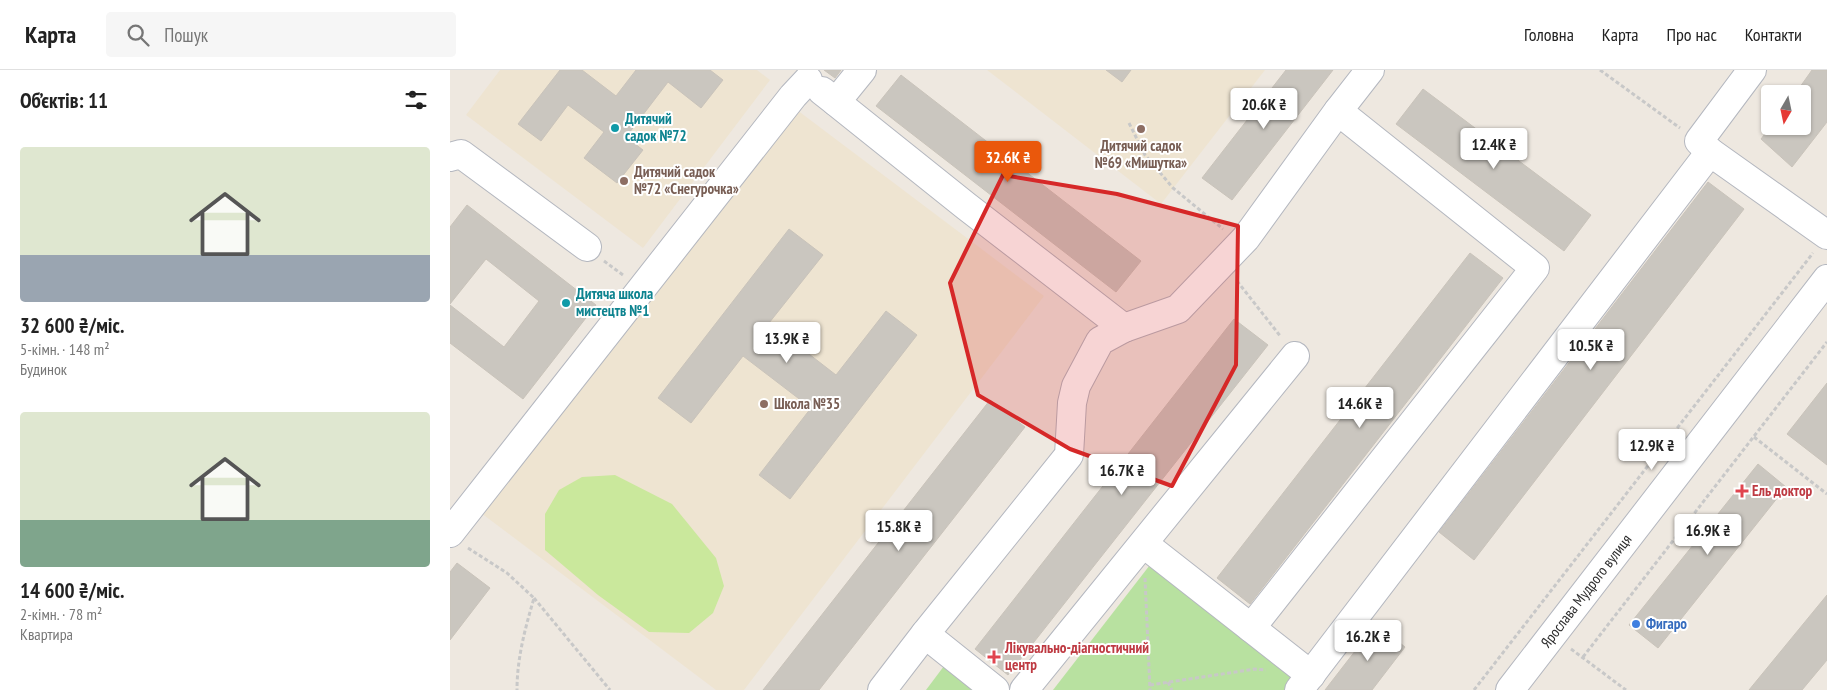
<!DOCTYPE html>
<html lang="uk">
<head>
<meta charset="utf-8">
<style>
	:root { --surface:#fff; --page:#f6f6f6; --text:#222; --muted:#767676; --line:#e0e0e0; --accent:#ea580c }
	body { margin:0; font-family:"PT Sans Narrow",sans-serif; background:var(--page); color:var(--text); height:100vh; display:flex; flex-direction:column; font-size:19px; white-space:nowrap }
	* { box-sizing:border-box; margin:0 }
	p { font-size:16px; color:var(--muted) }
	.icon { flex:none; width:28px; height:28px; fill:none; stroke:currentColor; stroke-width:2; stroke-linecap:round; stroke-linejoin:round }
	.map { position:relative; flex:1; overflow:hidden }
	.sheet { display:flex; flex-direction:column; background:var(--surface); width:450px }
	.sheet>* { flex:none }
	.needle { width:32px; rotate:189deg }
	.fabs { position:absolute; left:1311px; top:15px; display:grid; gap:10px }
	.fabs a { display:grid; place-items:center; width:50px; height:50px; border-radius:5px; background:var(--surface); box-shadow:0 1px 4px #0004; font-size:25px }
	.price { position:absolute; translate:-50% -42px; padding:0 11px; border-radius:5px; background:#fff; color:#222; font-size:16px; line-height:32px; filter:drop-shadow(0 1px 2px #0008) }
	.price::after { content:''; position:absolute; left:50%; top:30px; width:15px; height:11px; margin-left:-8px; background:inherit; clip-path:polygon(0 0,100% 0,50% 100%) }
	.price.current { background:var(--accent); color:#fff }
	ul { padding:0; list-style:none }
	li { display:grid; align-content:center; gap:10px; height:265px; padding:0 20px }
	li span { display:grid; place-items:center; height:155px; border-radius:5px; color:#555 }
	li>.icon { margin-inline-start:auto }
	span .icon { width:90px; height:90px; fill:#fffc; stroke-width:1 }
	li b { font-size:21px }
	h2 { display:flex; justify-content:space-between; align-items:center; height:60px; padding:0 20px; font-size:21px }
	header { display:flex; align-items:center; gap:30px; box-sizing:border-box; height:70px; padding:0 25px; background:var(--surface); border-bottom:1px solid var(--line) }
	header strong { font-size:24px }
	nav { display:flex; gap:28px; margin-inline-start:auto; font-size:18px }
	.search { width:350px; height:45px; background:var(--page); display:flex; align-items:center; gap:12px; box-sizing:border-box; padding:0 18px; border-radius:5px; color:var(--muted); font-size:19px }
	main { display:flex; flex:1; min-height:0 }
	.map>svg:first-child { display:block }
	.education { fill:#eee4d1 }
	.green { fill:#b8e1a0 }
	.pitch { fill:#cae89c }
	.building { fill:#cac6bf; stroke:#c9c3ba }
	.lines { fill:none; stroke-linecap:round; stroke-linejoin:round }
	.minor-casing { stroke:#b4b7bf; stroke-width:30 }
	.path { stroke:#c8c8c8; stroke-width:3; stroke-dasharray:4 2.5; stroke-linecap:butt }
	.minor { stroke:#fff; stroke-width:28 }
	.marked { fill:#d62828; fill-opacity:0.2; stroke:#d62828; stroke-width:4; stroke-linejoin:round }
	.culture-dot { fill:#0f9aa8; stroke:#fff; stroke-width:2 }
	.education-dot { fill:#8d6e63; stroke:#fff; stroke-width:2 }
	.health-dot { fill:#e0444e; stroke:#fff; stroke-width:2 }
	.shop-dot { fill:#3f7fe0; stroke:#fff; stroke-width:2 }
	.labels { text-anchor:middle; stroke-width:4; stroke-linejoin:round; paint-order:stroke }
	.culture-label { font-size:15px; font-weight:bold; fill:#0d838f; stroke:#fff; text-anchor:start }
	.education-label { font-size:15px; font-weight:bold; fill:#785e54; stroke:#fff; text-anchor:start }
	.health-label { font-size:15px; font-weight:bold; fill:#be3a42; stroke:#fff; text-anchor:start }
	.street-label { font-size:15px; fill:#2d2d2d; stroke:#fff }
	.shop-label { font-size:15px; font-weight:bold; fill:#366cbe; stroke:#fff; text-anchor:start }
</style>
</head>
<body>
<header>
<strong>Карта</strong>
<div class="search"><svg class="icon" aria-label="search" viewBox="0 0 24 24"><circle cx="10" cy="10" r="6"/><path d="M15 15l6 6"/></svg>Пошук</div>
<nav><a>Головна</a><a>Карта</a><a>Про нас</a><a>Контакти</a></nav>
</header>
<main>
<section class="sheet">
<h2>Об’єктів: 11<svg class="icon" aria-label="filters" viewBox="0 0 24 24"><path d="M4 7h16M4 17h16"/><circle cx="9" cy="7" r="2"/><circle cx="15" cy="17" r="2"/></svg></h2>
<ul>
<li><span style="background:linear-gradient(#dfe7d0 70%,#9aa5b1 0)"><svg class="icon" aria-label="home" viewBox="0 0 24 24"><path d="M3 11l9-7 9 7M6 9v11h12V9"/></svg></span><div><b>32 600 ₴/міс.</b><p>5-кімн. · 148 m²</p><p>Будинок</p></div></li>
<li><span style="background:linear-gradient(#dfe7d0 70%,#7fa58c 0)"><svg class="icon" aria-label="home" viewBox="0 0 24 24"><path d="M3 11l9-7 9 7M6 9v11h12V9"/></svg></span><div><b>14 600 ₴/міс.</b><p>2-кімн. · 78 m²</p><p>Квартира</p></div></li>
</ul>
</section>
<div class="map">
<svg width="1377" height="620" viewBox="0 0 1377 620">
	<rect width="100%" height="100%" fill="#eee8e0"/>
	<!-- education -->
	<g class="education">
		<polygon points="50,0 307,0 320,10 193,178 16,45"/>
		<polygon points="537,0 815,0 711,134"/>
		<polygon points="347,40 594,226 294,620 266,620 31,443"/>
	</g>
	<!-- green -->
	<g class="green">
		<polygon points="703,491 847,603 834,620 603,620"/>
		<polygon points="497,592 531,620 476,620"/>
	</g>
	<!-- pitch -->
	<polygon class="pitch" points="165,405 222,434 266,488 274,516 263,543 239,563 199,562 148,525 95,480 95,444 109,420 132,407"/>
	<!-- building -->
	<g class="building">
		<polygon points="110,0 132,0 166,26 186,0 260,0 273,10 251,38 218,12 176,67 193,80 167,113 134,88 154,62 118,35 91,71 68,54"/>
		<polygon points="374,0 391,0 385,8"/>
		<polygon points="656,0 681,0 672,12"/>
		<polygon points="836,0 883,0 782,130 752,108"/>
		<polygon points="1362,0 1377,0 1377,52 1342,97 1311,69 1321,56 1352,56 1352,24 1345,24"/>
		<polygon points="451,5 691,191 666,222 426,36"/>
		<polygon points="973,19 1141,145 1114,181 946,54"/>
		<polygon points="1258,112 1294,139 1024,490 989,462"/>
		<polygon points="17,135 146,235 73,329 0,273 0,235 54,277 89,231 36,189 0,234 0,157"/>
		<polygon points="339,159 373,185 319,253 386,305 436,241 467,265 340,429 309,405 361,338 293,286 241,353 208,328"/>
		<polygon points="1020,183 1053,208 800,534 767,508"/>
		<polygon points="784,249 818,275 558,605 525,579"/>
		<polygon points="1377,313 1377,395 1337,364"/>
		<polygon points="540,330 575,357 369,620 313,620"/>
		<polygon points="1308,394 1336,417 1208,578 1179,555"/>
		<polygon points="7,493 40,518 0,570 0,502"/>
		<polygon points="1377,525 1377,590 1352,620 1299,620"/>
		<polygon points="926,554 955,577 922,620 875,620"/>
	</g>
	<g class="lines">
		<!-- minor casing -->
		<g class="minor-casing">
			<g id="minor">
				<polyline points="1302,0 1249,71 1260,82 1377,165"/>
				<polyline points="372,21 386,32 412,0"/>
				<polyline points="386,32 516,136 674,258"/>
				<polyline points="0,87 11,84 137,177"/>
				<polyline points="0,463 343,26 358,10"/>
				<polyline points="694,474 861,605"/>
				<polyline points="801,558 1085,198 888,41 920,0"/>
				<polyline points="432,620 475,564"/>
				<polyline points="545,620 475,564 619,385 622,333 626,316 650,271 674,258 728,239 796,168 888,41"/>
				<polyline points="574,620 845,286"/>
				<polyline points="849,620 1260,82"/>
				<path id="s1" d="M1060,620L1377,209"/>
			</g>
		</g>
		<!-- path -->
		<g class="path">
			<polyline points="1150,0 1230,58"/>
			<polyline points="679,53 695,85 723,118 773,159"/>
			<polyline points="154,191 173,205"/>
			<polyline points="787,211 831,267"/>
			<polyline points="1304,367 1377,424"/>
			<path d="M18,478L57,503L84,528C75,559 67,588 67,620"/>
			<polyline points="695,508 700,620"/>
			<polyline points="84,528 160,620"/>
			<polyline points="1121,579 1176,620"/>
			<polyline points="1133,587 1377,272"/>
			<polyline points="718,612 722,620"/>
			<polyline points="700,615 805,599 816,600"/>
			<polyline points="1024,620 1363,183"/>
		</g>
		<!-- minor -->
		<use href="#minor" class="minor"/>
	</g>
	<!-- marked area -->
	<path class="marked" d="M553,105L667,124L788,156L786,295L722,416L620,379L528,325L500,213Z"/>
	<!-- markers -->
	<g class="culture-dot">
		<circle cx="165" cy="58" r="5"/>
		<circle cx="116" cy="233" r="5"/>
	</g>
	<g class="education-dot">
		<circle cx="691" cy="59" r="5"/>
		<circle cx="174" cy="111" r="5"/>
		<circle cx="314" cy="334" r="5"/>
	</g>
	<g class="health-dot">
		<path d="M1289.5 413.5h5v5h5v5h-5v5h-5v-5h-5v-5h5z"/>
		<path d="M541.5 579.5h5v5h5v5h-5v5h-5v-5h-5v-5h5z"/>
	</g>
	<circle class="shop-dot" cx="1186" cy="554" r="5"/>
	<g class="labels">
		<!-- culture labels -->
		<g class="culture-label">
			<text x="175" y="54">Дитячий<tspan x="175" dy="17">садок №72</tspan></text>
			<text x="126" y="229">Дитяча школа<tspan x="126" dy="17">мистецтв №1</tspan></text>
		</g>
		<!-- education labels -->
		<g class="education-label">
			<text x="691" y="81" text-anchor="middle">Дитячий садок<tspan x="691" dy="17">№69 «Мишутка»</tspan></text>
			<text x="184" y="107">Дитячий садок<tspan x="184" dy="17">№72 «Снегурочка»</tspan></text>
			<text x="324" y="339">Школа №35</text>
		</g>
		<!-- health labels -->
		<g class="health-label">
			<text x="1302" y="426">Ель доктор</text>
			<text x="555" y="583">Лікувально-діагностичний<tspan x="555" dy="17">центр</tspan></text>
		</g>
		<!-- street labels -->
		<g class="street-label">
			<text dy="5" stroke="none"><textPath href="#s1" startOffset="125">Ярослава Мудрого вулиця</textPath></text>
		</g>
		<!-- shop labels -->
		<g class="shop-label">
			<text x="1196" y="559">Фигаро</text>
		</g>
	</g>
</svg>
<div class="fabs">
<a><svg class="needle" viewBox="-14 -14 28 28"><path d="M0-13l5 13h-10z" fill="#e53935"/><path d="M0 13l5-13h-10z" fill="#767676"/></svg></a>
</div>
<b class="price" style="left:814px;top:60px">20.6K ₴</b>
<b class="price" style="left:1044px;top:100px">12.4K ₴</b>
<b class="price current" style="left:558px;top:113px">32.6K ₴</b>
<b class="price" style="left:337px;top:294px">13.9K ₴</b>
<b class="price" style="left:1141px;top:301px">10.5K ₴</b>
<b class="price" style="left:910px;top:359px">14.6K ₴</b>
<b class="price" style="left:1202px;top:401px">12.9K ₴</b>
<b class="price" style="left:672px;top:426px">16.7K ₴</b>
<b class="price" style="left:449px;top:482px">15.8K ₴</b>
<b class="price" style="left:1258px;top:486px">16.9K ₴</b>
<b class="price" style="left:918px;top:592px">16.2K ₴</b>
</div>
</main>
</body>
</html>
